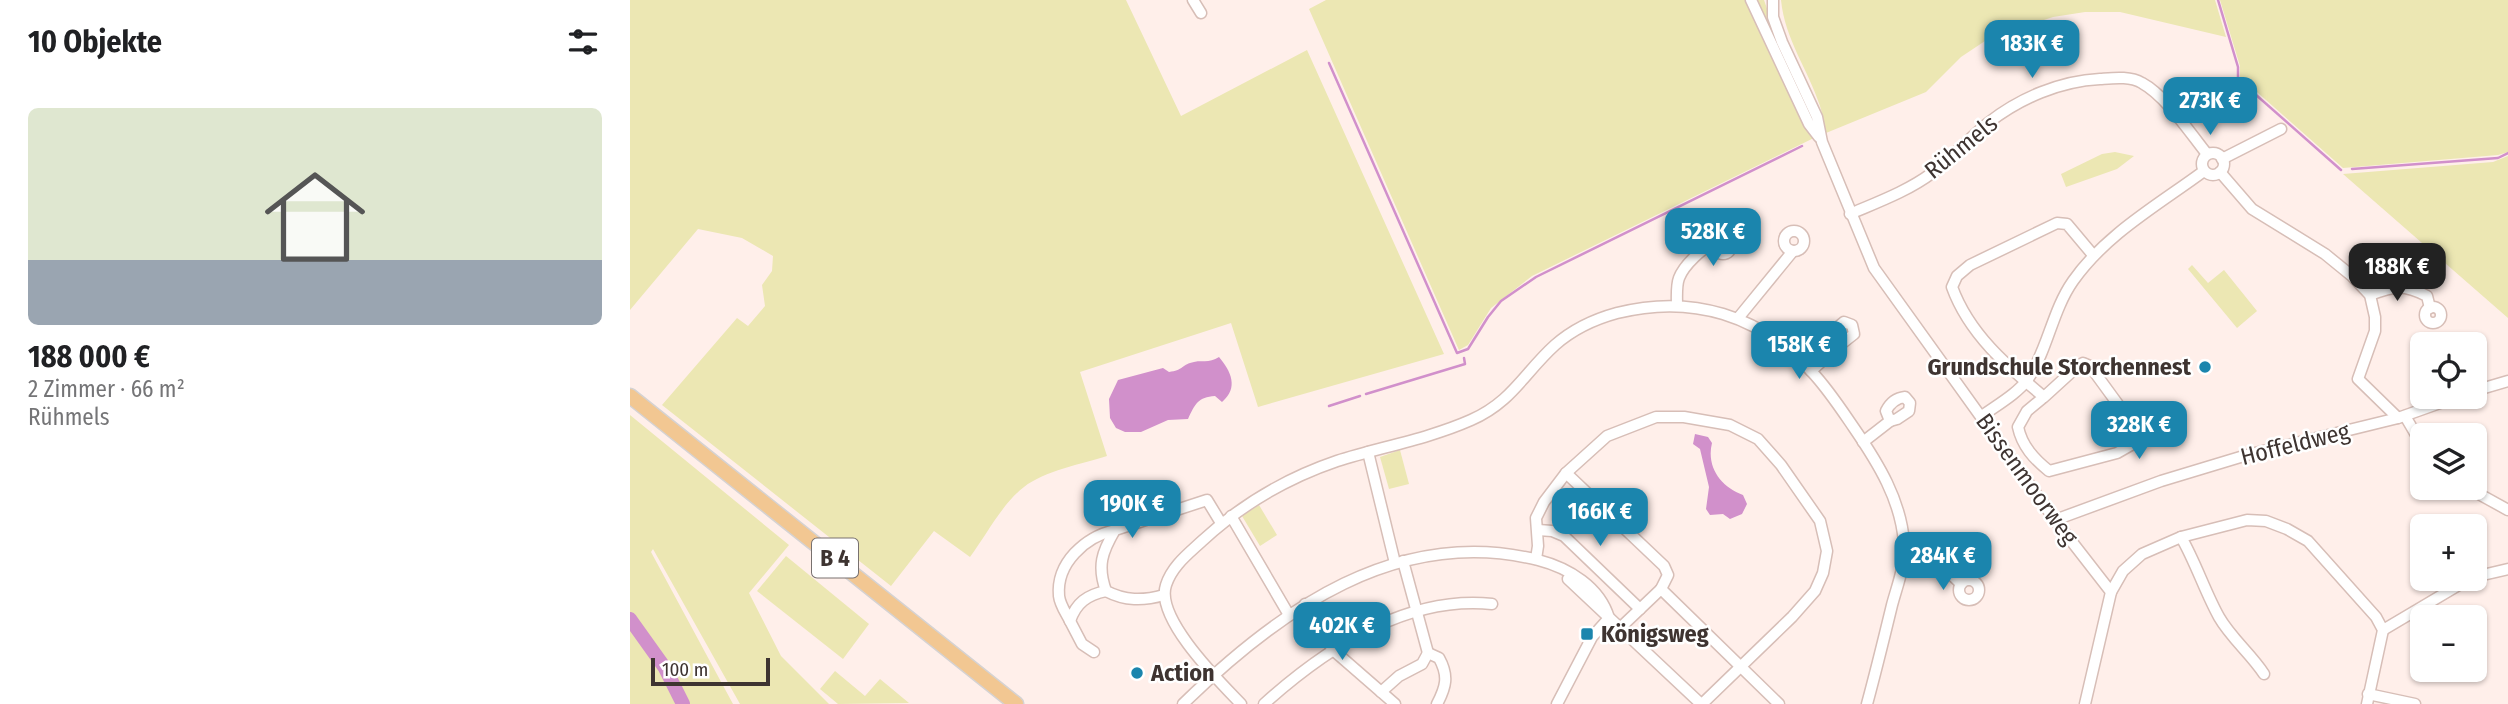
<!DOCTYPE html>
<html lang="de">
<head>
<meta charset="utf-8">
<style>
	:root { --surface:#fff; --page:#f2f2f2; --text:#202124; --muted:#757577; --accent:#1b85ad }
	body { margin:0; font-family:"Fira Sans Condensed",sans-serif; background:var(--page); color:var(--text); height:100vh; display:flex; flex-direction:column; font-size:26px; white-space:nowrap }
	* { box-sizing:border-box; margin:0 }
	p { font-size:23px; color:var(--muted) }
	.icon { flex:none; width:38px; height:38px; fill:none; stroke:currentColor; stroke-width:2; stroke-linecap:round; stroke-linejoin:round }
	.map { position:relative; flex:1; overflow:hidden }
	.panel { display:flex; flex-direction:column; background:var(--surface); width:630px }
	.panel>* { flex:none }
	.controls { position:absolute; left:1780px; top:332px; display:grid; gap:14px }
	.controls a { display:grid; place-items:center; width:77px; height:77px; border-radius:10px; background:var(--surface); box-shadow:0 2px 5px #0004; font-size:35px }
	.scale { position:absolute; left:21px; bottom:18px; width:119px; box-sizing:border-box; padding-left:7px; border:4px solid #3e3431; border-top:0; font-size:19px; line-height:24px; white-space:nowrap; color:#3e3431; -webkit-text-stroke:5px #fff; paint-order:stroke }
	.price { position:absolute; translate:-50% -60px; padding:0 16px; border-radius:14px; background:var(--accent); color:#fff; font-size:23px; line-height:46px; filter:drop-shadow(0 2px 4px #0008) }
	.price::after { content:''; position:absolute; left:50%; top:42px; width:21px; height:16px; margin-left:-10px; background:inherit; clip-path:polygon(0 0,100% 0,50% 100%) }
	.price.active { background:#222; color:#fff }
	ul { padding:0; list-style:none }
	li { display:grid; align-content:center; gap:14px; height:371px; padding:0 28px }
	li span { display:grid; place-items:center; height:217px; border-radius:10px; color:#555 }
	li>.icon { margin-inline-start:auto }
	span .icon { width:126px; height:126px; fill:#fffc; stroke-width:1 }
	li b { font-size:30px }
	h2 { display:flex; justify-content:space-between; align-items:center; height:84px; padding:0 28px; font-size:30px }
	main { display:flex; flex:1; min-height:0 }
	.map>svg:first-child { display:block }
	.green { fill:#ece7b3 }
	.water { fill:#d190cb }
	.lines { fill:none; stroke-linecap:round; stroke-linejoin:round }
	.stream { stroke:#d190cb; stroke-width:2.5 }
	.river { stroke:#d190cb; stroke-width:14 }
	.minor-casing { stroke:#d7beb7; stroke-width:13 }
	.major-casing { stroke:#d5d2d2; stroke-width:17 }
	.minor { stroke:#fff; stroke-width:10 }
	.major { stroke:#f2c792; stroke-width:14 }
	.poi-dot { fill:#1b85ad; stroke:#fff; stroke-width:2.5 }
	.labels { text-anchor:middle; stroke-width:5; stroke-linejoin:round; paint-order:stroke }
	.shield { fill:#fff; stroke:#78716f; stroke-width:2 }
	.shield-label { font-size:23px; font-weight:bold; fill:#3e3431 }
	.street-label { font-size:24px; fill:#3e3431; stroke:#fff }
	.poi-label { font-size:24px; font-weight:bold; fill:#3e3431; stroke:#fff; text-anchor:start }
</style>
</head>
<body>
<main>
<section class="panel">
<h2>10 Objekte<svg class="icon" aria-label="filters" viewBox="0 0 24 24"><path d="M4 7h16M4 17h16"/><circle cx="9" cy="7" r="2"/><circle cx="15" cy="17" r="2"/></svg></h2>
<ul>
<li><span style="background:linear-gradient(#dfe7d0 70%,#9aa5b1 0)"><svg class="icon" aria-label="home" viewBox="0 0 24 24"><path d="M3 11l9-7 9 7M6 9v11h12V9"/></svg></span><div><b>188 000 €</b><p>2 Zimmer · 66 m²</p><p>Rühmels</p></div></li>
</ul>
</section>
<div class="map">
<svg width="1878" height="704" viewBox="0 0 1878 704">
	<rect width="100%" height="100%" fill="#ffefea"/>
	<!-- green -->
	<g class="green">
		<path d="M0,0H496L551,116L677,50L814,354L628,407L601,323L450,372L477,456C452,464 414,471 394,487C372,504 357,534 340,557L304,531L261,586L32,405L107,318L118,326L135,306L132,285L142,271L143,256L112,238L68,229L0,310Z"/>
		<polygon points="696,0 1134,0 1154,58 1190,135 902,276 861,308 838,345 829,350 679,9"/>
		<path d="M1151,0H1585L1596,37L1490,12H1455L1423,17L1358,39L1331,57L1296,92L1196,133C1194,124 1193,115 1190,106C1178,69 1155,40 1151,0Z"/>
		<polygon points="1590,0 1878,0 1878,152 1868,155 1713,168 1610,77 1610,66"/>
		<polygon points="1485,152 1504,156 1487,169 1436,187 1431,174 1472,154"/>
		<polygon points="1878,156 1878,318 1713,174 1863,162"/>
		<polygon points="1562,265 1578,283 1594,270 1627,311 1607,328 1558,269"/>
		<polygon points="0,415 159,545 119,593 151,656 199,704 110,704 23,549 21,552 103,704 0,704"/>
		<polygon points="770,450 779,484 759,489 750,457"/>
		<polygon points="629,505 647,535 630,546 612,516"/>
		<polygon points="156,556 239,624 213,659 127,591"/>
		<polygon points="205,671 235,696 250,679 279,703 208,704 190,689"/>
	</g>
	<!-- water -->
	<g class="water">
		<path d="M589,357C601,371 609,388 592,402L585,396C568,397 565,404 558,419L538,420L511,432H495L486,428L480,418L479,399L488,380L533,368L539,372C553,370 551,366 560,363C571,359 579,364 589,357Z"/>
		<path d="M1065,434L1078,437L1082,443C1076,467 1091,487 1113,495L1117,504L1112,514L1100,519L1093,514L1080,515L1076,509L1079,487L1070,449L1063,444Z"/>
	</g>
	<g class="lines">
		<!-- stream -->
		<g class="stream">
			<polyline points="1588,0 1608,67 1608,79 1711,170"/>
			<polyline points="699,63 827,353 838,349 858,317 871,301 906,277 1172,146"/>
			<polyline points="1722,169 1868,158 1878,153"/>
			<polyline points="736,394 835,364 834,358"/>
			<polyline points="699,406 730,396"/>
		</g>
		<!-- river -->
		<polyline class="river" points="0,619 35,668 53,704"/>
		<!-- minor casing -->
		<g class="minor-casing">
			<g id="minor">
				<polyline points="563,0 571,13"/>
				<polyline points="1121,0 1179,124 1189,137"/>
				<polyline points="1143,0 1143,17 1152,42 1187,117 1192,142 1244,268 1425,520 1481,592 1455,704"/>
				<circle cx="1583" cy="164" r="11"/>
				<polyline points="1592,159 1651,129"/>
				<polyline points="1590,172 1622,209 1695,254 1722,276 1740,295 1745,317 1745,331 1728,379 1768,418"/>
				<path d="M1220,214C1248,202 1278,191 1302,173C1322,158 1338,139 1358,123C1390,98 1430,81 1470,79C1484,78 1500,76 1512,83C1536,96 1560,133 1577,154"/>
				<circle cx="1164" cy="241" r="10"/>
				<circle cx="1093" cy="246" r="8"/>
				<path d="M1740,295C1765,286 1773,284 1797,296L1800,308"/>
				<path d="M1047,306C1047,297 1046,286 1049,278C1054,265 1073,247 1086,242"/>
				<circle cx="1803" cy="315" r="8"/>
				<polyline points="1109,317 1163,251"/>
				<path d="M1214,322L1222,325L1224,334L1210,345C1196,338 1205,329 1214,322Z"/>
				<polyline points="1181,371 1210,345"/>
				<polyline points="1844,391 1878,381"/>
				<path d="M1275,397L1280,403L1279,411L1267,419L1260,421L1256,411C1260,403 1266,398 1275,397Z"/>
				<path d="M1414,397L1397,411L1388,427C1392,446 1404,459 1419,471L1487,453L1508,441L1509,435L1506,429L1460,366L1453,363L1448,366L1414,397C1377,366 1339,334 1322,287L1327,276L1340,265L1427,223L1437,224L1463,255"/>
				<path d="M1352,416C1367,405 1387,394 1398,379C1418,349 1422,311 1443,281C1476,234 1528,205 1574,171"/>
				<polyline points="1775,416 1792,445"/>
				<polyline points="1233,442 1260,421"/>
				<polyline points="738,452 765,563"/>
				<polyline points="936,473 1034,566 1038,575 1031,589"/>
				<polyline points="1838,488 1878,510"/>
				<polyline points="601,516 659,615"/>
				<polyline points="1425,520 1531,481 1617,455 1768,418 1827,397"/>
				<polyline points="908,530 922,531 934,536 1010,609"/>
				<path d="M1551,537C1566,563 1575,592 1589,617C1601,638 1621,654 1634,674"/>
				<polyline points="1274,547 1298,552 1331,584"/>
				<polyline points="906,559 908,546 906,518 914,502 936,473 977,436 1026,417 1054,417 1100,425 1128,439 1151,465 1190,521 1197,551 1193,573 1185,591 1162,617 1072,704"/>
				<polyline points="773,561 798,653"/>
				<polyline points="1844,577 1878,569"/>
				<polyline points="938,579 1071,704"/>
				<circle cx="1339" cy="590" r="10"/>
				<path d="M476,591C457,595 446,603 440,621C436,613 430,605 429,596C426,563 455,537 485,530"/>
				<polyline points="1481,592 1493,571 1512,554 1551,537 1617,520 1636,521 1657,529 1678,541 1746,617 1753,630 1737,704"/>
				<path d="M534,595C513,601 495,601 476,591C467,566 472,552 485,530L577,500L591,523"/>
				<polyline points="675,604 703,650 765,704"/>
				<polyline points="440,621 452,644 464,652"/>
				<polyline points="990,628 1031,589 1149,704"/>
				<polyline points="1753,630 1839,579"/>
				<path d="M751,692L769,676L792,664L798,653L809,658C819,676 816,687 807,704"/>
				<polyline points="1738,694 1785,704"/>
				<path d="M553,704C649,610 768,525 908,560C939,568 970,587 979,618"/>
				<path d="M611,704C588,680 525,618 536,585C542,566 558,554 572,541C611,505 657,478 707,461C751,447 798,439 841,420C882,402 894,373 925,345C942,330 965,319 987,313C1062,294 1130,315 1182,372C1198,389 1211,409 1224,428C1248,463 1271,500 1274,543C1276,564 1267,586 1262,605C1254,638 1246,671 1237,704"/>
				<path d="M634,704C695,649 776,595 862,604"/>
				<polyline points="927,704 962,637 979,618"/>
			</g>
		</g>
		<!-- major casing -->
		<g class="major-casing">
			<polyline id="major" points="0,396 386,704"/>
		</g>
		<!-- minor -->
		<use href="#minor" class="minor"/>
		<!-- major -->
		<use href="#major" class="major"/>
	</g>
	<!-- markers -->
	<g class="poi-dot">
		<circle cx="1575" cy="367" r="7"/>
		<rect x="950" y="627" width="14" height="14" rx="3.5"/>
		<circle cx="507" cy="673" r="7"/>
	</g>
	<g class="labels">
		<!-- shield labels -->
		<rect class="shield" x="182" y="538.5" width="46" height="39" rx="5"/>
		<g class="shield-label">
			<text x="205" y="566">B 4</text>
		</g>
		<!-- street labels -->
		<g class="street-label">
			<text transform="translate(1331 147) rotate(-39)" y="8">Rühmels</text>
			<text transform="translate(1665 444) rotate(-14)" y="8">Hoffeldweg</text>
			<text transform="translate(1397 479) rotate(54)" y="8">Bissenmoorweg</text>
		</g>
		<!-- poi labels -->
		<g class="poi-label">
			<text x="1561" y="375" text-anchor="end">Grundschule Storchennest</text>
			<text x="971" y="642">Königsweg</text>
			<text x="521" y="681">Action</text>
		</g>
	</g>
</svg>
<div class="controls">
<a><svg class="icon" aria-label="locate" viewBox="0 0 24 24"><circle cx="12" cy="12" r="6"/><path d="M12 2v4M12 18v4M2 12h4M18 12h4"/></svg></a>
<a><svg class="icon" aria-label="layers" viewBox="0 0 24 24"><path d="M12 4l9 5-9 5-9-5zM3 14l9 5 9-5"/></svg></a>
<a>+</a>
<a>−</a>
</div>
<div class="scale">100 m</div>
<b class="price" style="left:1402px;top:80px">183K €</b>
<b class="price" style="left:1580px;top:137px">273K €</b>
<b class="price" style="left:1083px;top:268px">528K €</b>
<b class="price active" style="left:1767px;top:303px">188K €</b>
<b class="price" style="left:1169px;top:381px">158K €</b>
<b class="price" style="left:1509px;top:461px">328K €</b>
<b class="price" style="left:502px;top:540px">190K €</b>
<b class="price" style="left:970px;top:548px">166K €</b>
<b class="price" style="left:1313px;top:592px">284K €</b>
<b class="price" style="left:712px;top:662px">402K €</b>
</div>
</main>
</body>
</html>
